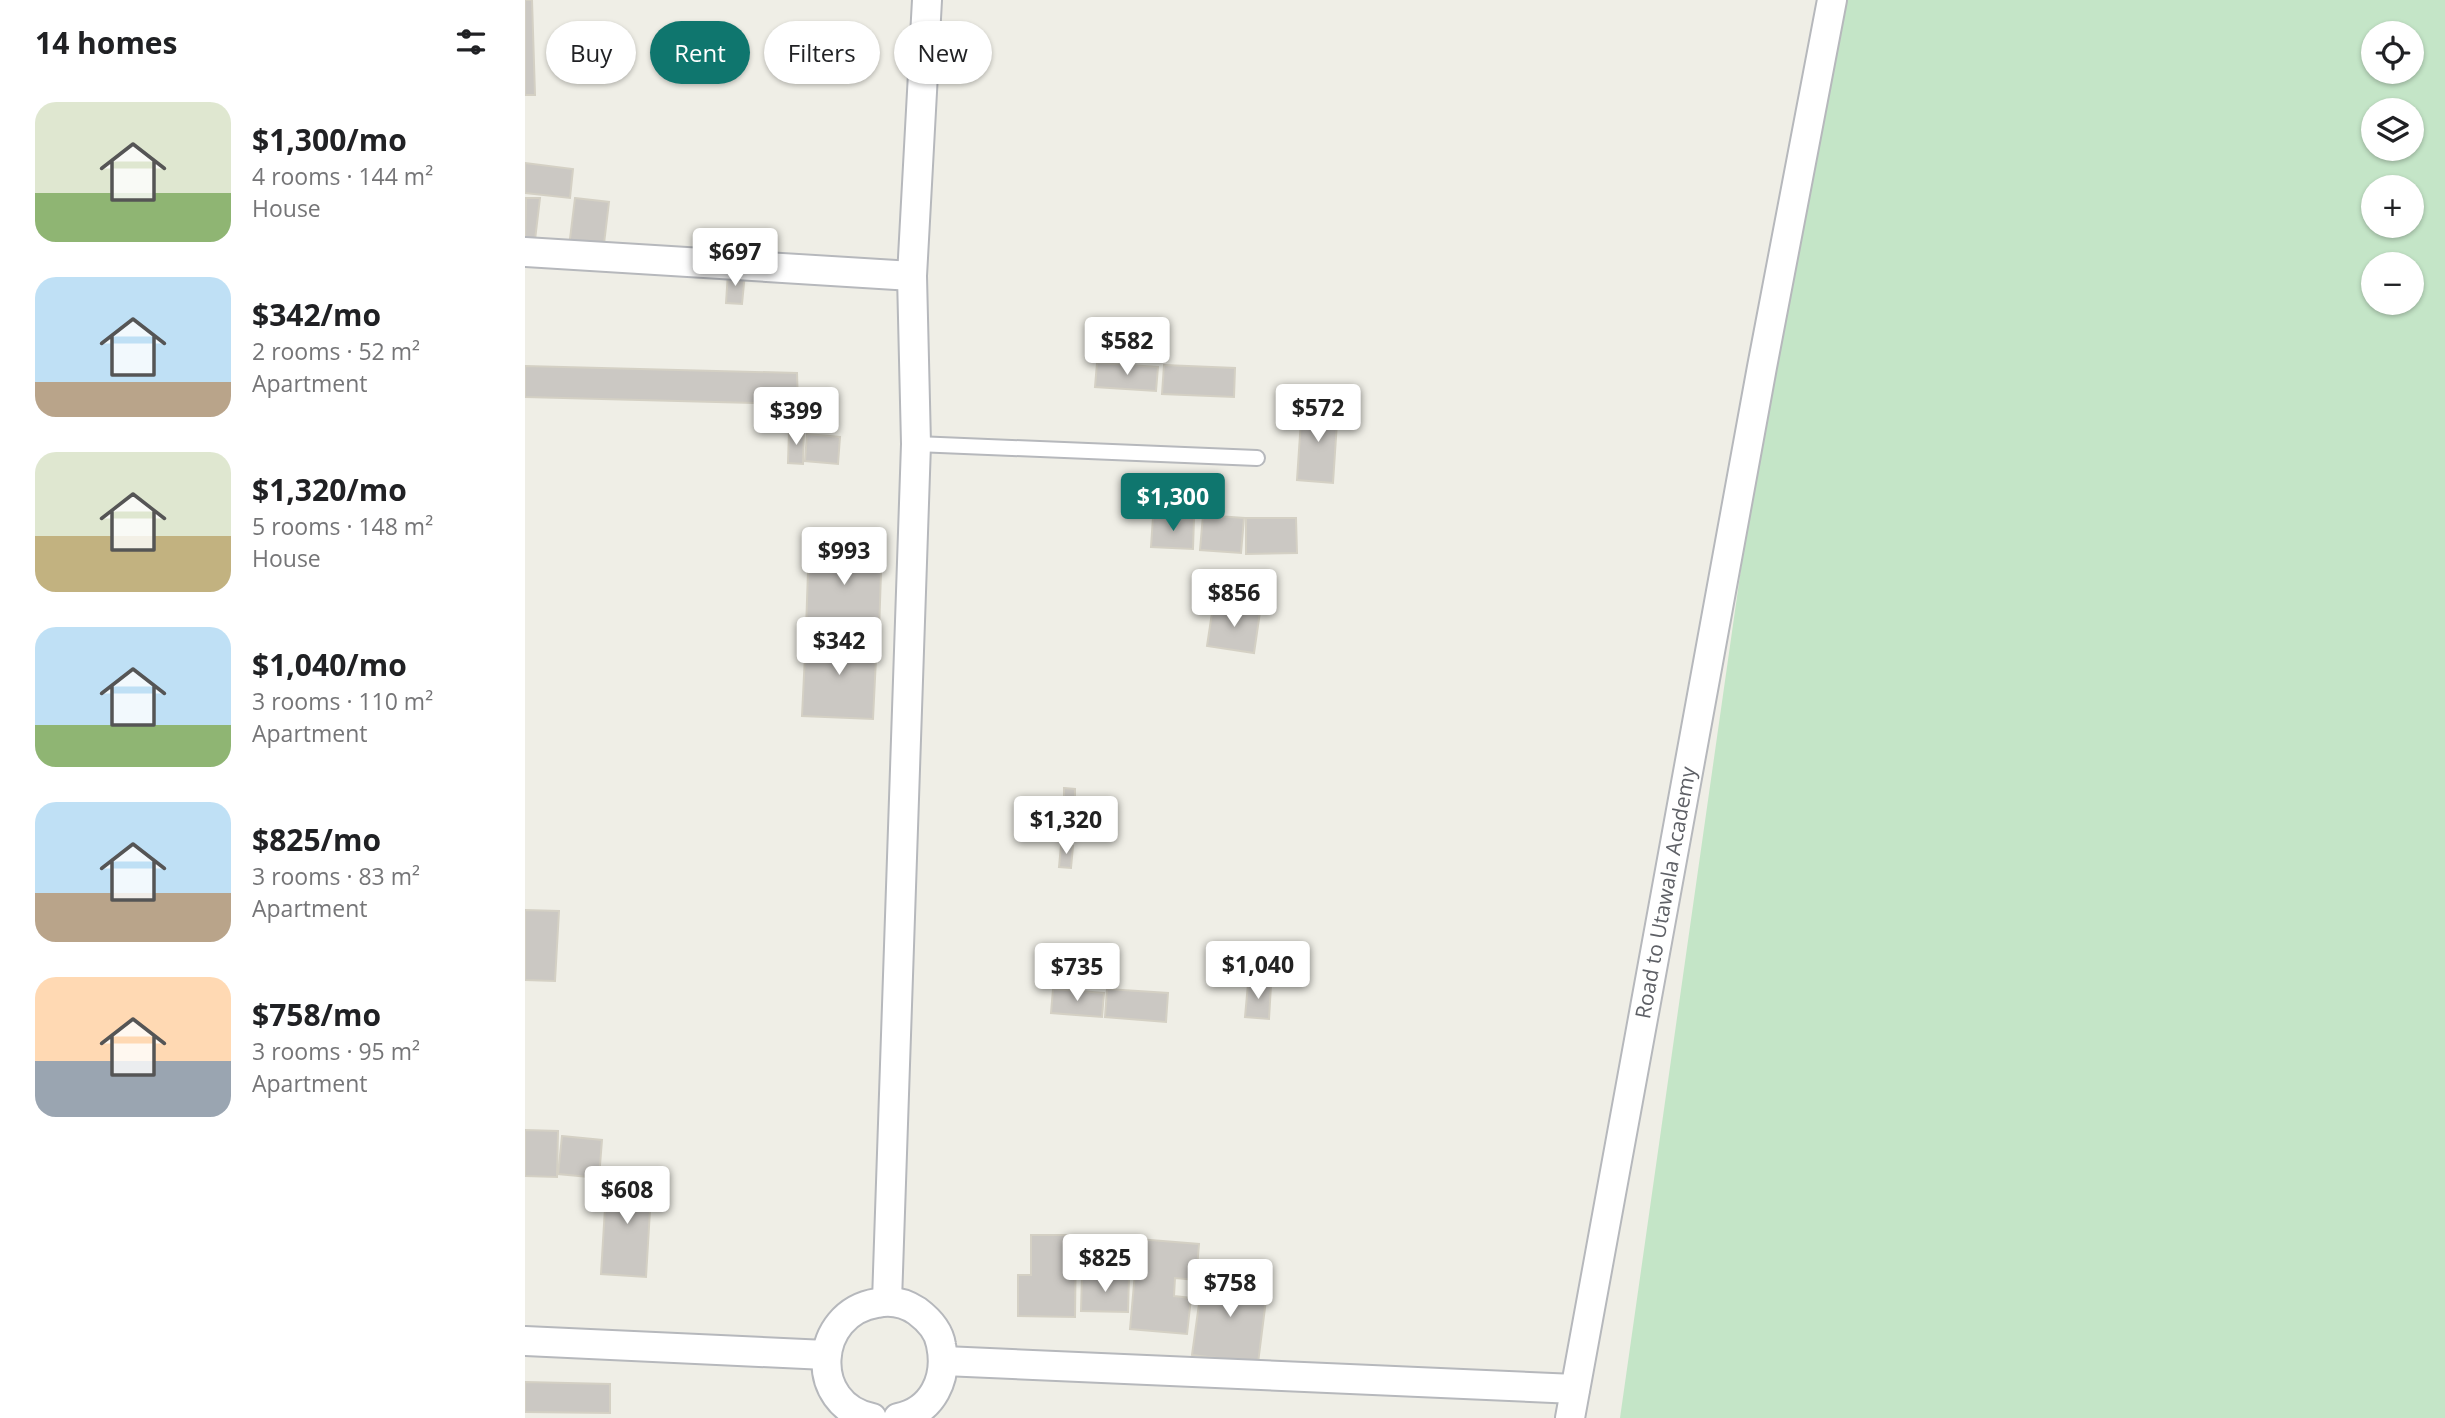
<!DOCTYPE html>
<html lang="en">
<head>
<meta charset="utf-8">
<style>
	:root { --surface:#fff; --page:#f6f6f6; --text:#202124; --muted:#757577; --accent:#0f766e }
	body { margin:0; font-family:"Open Sans",sans-serif; background:var(--page); color:var(--text); height:100vh; display:flex; flex-direction:column; font-size:26px; white-space:nowrap }
	* { box-sizing:border-box; margin:0 }
	p { font-size:23px; color:var(--muted) }
	.icon { flex:none; width:38px; height:38px; fill:none; stroke:currentColor; stroke-width:2; stroke-linecap:round; stroke-linejoin:round }
	.map { position:relative; flex:1; overflow:hidden }
	.side { display:flex; flex-direction:column; background:var(--surface); width:525px }
	.side>* { flex:none }
	.hud { position:absolute; left:21px; top:21px; width:665px; height:63px; display:flex; gap:14px }
	.buttons { position:absolute; left:1836px; top:21px; display:grid; gap:14px }
	.buttons a { display:grid; place-items:center; width:63px; height:63px; border-radius:50%; background:var(--surface); box-shadow:0 2px 5px #0004; font-size:35px }
	.price { position:absolute; translate:-50% -60px; padding:0 16px; border-radius:7px; background:#fff; color:#222; font-size:23px; line-height:46px; filter:drop-shadow(0 2px 4px #0008) }
	.price::after { content:''; position:absolute; left:50%; top:42px; width:21px; height:16px; margin-left:-10px; background:inherit; clip-path:polygon(0 0,100% 0,50% 100%) }
	.price.selected { background:var(--accent); color:#fff }
	ul { padding:0; list-style:none }
	li { display:flex; align-items:center; gap:21px; height:175px; padding:0 35px }
	li span { display:grid; place-items:center; flex:none; width:196px; height:140px; border-radius:21px; color:#555 }
	li>.icon { margin-inline-start:auto }
	span .icon { width:84px; height:84px; fill:#fffc; stroke-width:1 }
	li b { font-size:30px }
	h2 { display:flex; justify-content:space-between; align-items:center; height:84px; padding:0 35px; font-size:30px }
	.pill { padding:0 24px; border-radius:32px; background:var(--surface); box-shadow:0 2px 5px #0004; font-size:24px; line-height:63px }
	.pill.selected { background:var(--accent); color:#fff }
	main { display:flex; flex:1; min-height:0 }
	.map>svg:first-child { display:block }
	.green { fill:#c4e5c7; fill-rule:evenodd }
	.building { fill:#cbc8c3; stroke:#d4d0c4; stroke-width:2 }
	.lines { fill:none; stroke-linecap:round; stroke-linejoin:round }
	.lane-casing { stroke:#b6b8bc; stroke-width:18 }
	.street-casing { stroke:#b6b8bc; stroke-width:32 }
	.lane { stroke:#fff; stroke-width:14 }
	.street { stroke:#fff; stroke-width:28 }
	.labels { text-anchor:middle; stroke-width:6; stroke-linejoin:round; paint-order:stroke }
	.street-label { font-size:21px; fill:#5e6066; stroke:#fff }
</style>
</head>
<body>
<main>
<section class="side">
<h2>14 homes<svg class="icon" aria-label="filters" viewBox="0 0 24 24"><path d="M4 7h16M4 17h16"/><circle cx="9" cy="7" r="2"/><circle cx="15" cy="17" r="2"/></svg></h2>
<ul>
<li><span style="background:linear-gradient(#dfe7d0 65%,#8fb573 0)"><svg class="icon" aria-label="home" viewBox="0 0 24 24"><path d="M3 11l9-7 9 7M6 9v11h12V9"/></svg></span><div><b>$1,300/mo</b><p>4 rooms · 144 m²</p><p>House</p></div></li>
<li><span style="background:linear-gradient(#bfe0f5 75%,#b9a48a 0)"><svg class="icon" aria-label="home" viewBox="0 0 24 24"><path d="M3 11l9-7 9 7M6 9v11h12V9"/></svg></span><div><b>$342/mo</b><p>2 rooms · 52 m²</p><p>Apartment</p></div></li>
<li><span style="background:linear-gradient(#dfe7d0 60%,#c2b280 0)"><svg class="icon" aria-label="home" viewBox="0 0 24 24"><path d="M3 11l9-7 9 7M6 9v11h12V9"/></svg></span><div><b>$1,320/mo</b><p>5 rooms · 148 m²</p><p>House</p></div></li>
<li><span style="background:linear-gradient(#bfe0f5 70%,#8fb573 0)"><svg class="icon" aria-label="home" viewBox="0 0 24 24"><path d="M3 11l9-7 9 7M6 9v11h12V9"/></svg></span><div><b>$1,040/mo</b><p>3 rooms · 110 m²</p><p>Apartment</p></div></li>
<li><span style="background:linear-gradient(#bfe0f5 65%,#b9a48a 0)"><svg class="icon" aria-label="home" viewBox="0 0 24 24"><path d="M3 11l9-7 9 7M6 9v11h12V9"/></svg></span><div><b>$825/mo</b><p>3 rooms · 83 m²</p><p>Apartment</p></div></li>
<li><span style="background:linear-gradient(#ffd9b3 60%,#9aa5b1 0)"><svg class="icon" aria-label="home" viewBox="0 0 24 24"><path d="M3 11l9-7 9 7M6 9v11h12V9"/></svg></span><div><b>$758/mo</b><p>3 rooms · 95 m²</p><p>Apartment</p></div></li>
</ul>
</section>
<div class="map">
<svg width="1920" height="1418" viewBox="0 0 1920 1418">
	<rect width="100%" height="100%" fill="#efeee6"/>
	<!-- green -->
	<path class="green" d="M1297,0H1920V1418H1095ZM1848,33H1886V72H1848ZM1848,110H1886V149H1848ZM1848,187H1886V226H1848ZM1848,264H1886V303H1848Z"/>
	<!-- building -->
	<g class="building">
		<polygon points="0,0 7,0 10,95 0,95"/>
		<polygon points="0,163 48,169 45,198 0,193"/>
		<polygon points="1,198 15,198 10,240 0,240"/>
		<polygon points="50,198 84,202 78,252 44,247"/>
		<polygon points="203,272 220,273 217,304 201,303"/>
		<polygon points="572,363 633,367 631,391 570,387"/>
		<polygon points="639,365 710,368 709,397 637,394"/>
		<polygon points="0,366 272,373 273,404 0,397"/>
		<polygon points="777,405 813,407 808,483 772,480"/>
		<polygon points="264,431 279,431 278,464 263,463"/>
		<polygon points="282,434 315,437 313,464 280,461"/>
		<polygon points="678,515 719,518 716,553 675,550"/>
		<polygon points="628,517 669,518 668,549 626,547"/>
		<polygon points="721,518 771,518 772,553 721,554"/>
		<polygon points="284,542 357,543 354,632 281,630"/>
		<polygon points="688,606 735,612 729,653 682,646"/>
		<polygon points="281,635 352,638 348,719 277,716"/>
		<polygon points="539,788 550,789 550,800 539,800"/>
		<polygon points="536,845 548,846 546,868 534,867"/>
		<polygon points="0,910 34,911 30,981 0,980"/>
		<polygon points="723,984 746,985 744,1019 720,1017"/>
		<polygon points="528,989 579,993 577,1017 526,1013"/>
		<polygon points="582,989 643,993 641,1022 580,1017"/>
		<polygon points="0,1130 33,1131 32,1177 0,1176"/>
		<polygon points="37,1136 77,1140 74,1178 33,1174"/>
		<polygon points="82,1175 127,1177 121,1277 76,1274"/>
		<polygon points="506,1235 551,1235 550,1317 493,1316 493,1275 506,1275"/>
		<polygon points="613,1239 674,1244 671,1280 650,1278 649,1296 666,1298 662,1334 605,1329"/>
		<polygon points="557,1275 604,1276 603,1312 556,1311"/>
		<polygon points="678,1275 743,1284 733,1363 667,1355"/>
		<polygon points="0,1382 85,1384 85,1413 0,1412"/>
	</g>
	<g class="lines">
		<!-- lane casing -->
		<g class="lane-casing">
			<polyline id="lane" points="391,444 732,458"/>
		</g>
		<!-- street casing -->
		<g class="street-casing">
			<g id="street">
				<polyline points="0,252 387,276"/>
				<polyline points="362,1301 391,444 387,276 402,0"/>
				<polyline points="0,1341 301,1355"/>
				<polyline points="419,1361 1050,1389"/>
				<path d="M347,1418C283,1405 288,1313 352,1303C366,1300 380,1303 392,1311C404,1320 414,1331 416,1345C423,1378 408,1411 373,1418"/>
				<path id="s1" d="M1045,1418L1237,367L1307,0"/>
			</g>
		</g>
		<!-- lane -->
		<use href="#lane" class="lane"/>
		<!-- street -->
		<use href="#street" class="street"/>
	</g>
	<g class="labels">
		<!-- street labels -->
		<g class="street-label">
			<text dy="7" stroke="none"><textPath href="#s1" startOffset="534">Road to Utawala Academy</textPath></text>
		</g>
	</g>
</svg>
<div class="buttons">
<a><svg class="icon" aria-label="locate" viewBox="0 0 24 24"><circle cx="12" cy="12" r="6"/><path d="M12 2v4M12 18v4M2 12h4M18 12h4"/></svg></a>
<a><svg class="icon" aria-label="layers" viewBox="0 0 24 24"><path d="M12 4l9 5-9 5-9-5zM3 14l9 5 9-5"/></svg></a>
<a>+</a>
<a>−</a>
</div>
<b class="price" style="left:210px;top:288px">$697</b>
<b class="price" style="left:602px;top:377px">$582</b>
<b class="price" style="left:793px;top:444px">$572</b>
<b class="price" style="left:271px;top:447px">$399</b>
<b class="price selected" style="left:648px;top:533px">$1,300</b>
<b class="price" style="left:319px;top:587px">$993</b>
<b class="price" style="left:709px;top:629px">$856</b>
<b class="price" style="left:314px;top:677px">$342</b>
<b class="price" style="left:541px;top:856px">$1,320</b>
<b class="price" style="left:733px;top:1001px">$1,040</b>
<b class="price" style="left:552px;top:1003px">$735</b>
<b class="price" style="left:102px;top:1226px">$608</b>
<b class="price" style="left:580px;top:1294px">$825</b>
<b class="price" style="left:705px;top:1319px">$758</b>
<div class="hud">
<a class="pill">Buy</a>
<a class="pill selected">Rent</a>
<a class="pill">Filters</a>
<a class="pill">New</a>
</div>
</div>
</main>
</body>
</html>
